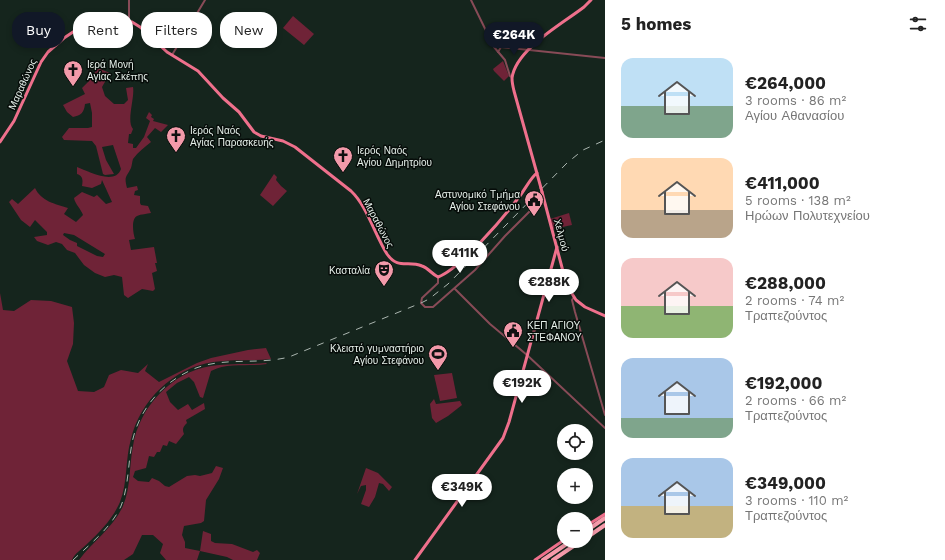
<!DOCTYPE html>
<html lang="en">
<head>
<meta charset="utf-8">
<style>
	:root { --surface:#fff; --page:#f6f6f6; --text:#222; --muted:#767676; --accent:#111827 }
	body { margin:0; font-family:"Work Sans",sans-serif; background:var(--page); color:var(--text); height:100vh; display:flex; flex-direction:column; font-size:15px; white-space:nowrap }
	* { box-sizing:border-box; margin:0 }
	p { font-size:13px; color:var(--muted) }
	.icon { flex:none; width:22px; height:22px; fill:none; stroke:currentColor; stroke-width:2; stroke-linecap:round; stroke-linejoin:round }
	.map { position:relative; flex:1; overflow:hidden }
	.details { display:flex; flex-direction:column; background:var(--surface); width:340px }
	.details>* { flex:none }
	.hud { position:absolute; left:12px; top:12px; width:380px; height:36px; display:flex; gap:8px }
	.buttons { position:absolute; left:557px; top:424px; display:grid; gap:8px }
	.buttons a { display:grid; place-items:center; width:36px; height:36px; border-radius:50%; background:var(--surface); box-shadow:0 2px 6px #0003; font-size:20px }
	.price { position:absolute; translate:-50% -34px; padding:0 9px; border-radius:14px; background:#fff; color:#222; font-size:13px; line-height:26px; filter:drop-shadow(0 1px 2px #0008) }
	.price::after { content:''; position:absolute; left:50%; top:24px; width:12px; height:9px; margin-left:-6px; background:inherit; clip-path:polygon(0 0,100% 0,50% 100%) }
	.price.current { background:var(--accent); color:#fff }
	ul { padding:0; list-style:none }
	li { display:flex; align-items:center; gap:12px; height:100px; padding:0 16px }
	li span { display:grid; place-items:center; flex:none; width:112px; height:80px; border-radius:12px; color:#555 }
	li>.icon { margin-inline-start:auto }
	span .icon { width:48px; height:48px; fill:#fffc; stroke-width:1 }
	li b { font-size:17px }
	h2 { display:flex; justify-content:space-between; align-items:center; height:48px; padding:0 16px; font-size:17px }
	.chip { padding:0 14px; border-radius:16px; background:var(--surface); box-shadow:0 2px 6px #0003; font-size:14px; line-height:36px }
	.chip.current { background:var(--accent); color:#fff }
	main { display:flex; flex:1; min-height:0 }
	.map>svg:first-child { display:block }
	.green { fill:#6f2337; fill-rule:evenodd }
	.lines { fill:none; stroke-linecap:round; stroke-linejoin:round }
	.minor { stroke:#884b57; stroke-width:2 }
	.major { stroke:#ef708c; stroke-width:3 }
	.highway { stroke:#f59aaa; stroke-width:4 }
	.rail { stroke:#abb6b0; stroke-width:1; stroke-dasharray:7 7; stroke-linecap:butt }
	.major-bridge { stroke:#ef708c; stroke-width:3 }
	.labels { text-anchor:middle; stroke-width:3; stroke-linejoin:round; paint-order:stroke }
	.poi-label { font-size:10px; fill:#e7f1eb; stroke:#060c09; text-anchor:start }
	.street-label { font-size:10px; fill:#e7f1eb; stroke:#060c09 }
</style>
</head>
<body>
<main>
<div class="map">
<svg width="605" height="560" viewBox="0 0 605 560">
	<rect width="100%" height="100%" fill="#15251d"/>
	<!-- green -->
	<g class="green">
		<polygon points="293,16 314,34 304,45 283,28"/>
		<polygon points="503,61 509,76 504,81 494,71 493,69"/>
		<path d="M97,69H100L110,73L102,87L105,96L114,104H124L128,100L126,88L133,87C135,98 126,121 133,129L131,134H129L128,143L133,144V148H136L144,137L150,121L146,118L149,112L152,115L151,117L154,119L153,121L168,125L161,132L155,128L147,137L151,142C145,147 138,152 133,159C132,162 132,165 131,168C126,178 124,176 127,188L137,186L138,190L135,191L134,195L140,196V203L141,205L148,206L151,213C147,214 141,214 137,216C131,219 133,233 135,239L129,240L131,250L154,247L157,263H155L157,271L152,273L155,289L153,291L142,289L128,298L124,295L122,277L114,275L105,277L95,273L84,265L75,253L67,250L62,244L56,242L48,245L37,241L34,237L47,235V232L35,220L30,227L21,220L9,202L12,199L18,204L35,188C41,201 55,204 68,208L64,214L76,222L83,215C81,209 75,204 74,198L82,192L94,197L97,195L106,204L112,202L102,180L101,184L92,188L82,186C83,180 83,176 77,174V167C88,171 115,186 121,169L113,145L102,147L106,160L114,174L105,175L103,174L96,146L92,141L64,140L62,137L69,128H88L92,127V113L90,103L85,104C84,113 81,115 73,117L67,112L63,105L85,94L82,88L89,81ZM64,233L74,235L105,254L103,257L97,256L77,246V243L70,240L63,235Z"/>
		<polygon points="274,174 277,177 276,180 281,186 287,191 273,206 260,195"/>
		<polygon points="569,213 572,225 553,229 550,219"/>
		<path d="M0,293L3,310L14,311L31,300L51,301L72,307L74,323L73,344L67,361L78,391L94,392L104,387L109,375L121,370L138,373L148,364L145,371L159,382L197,363L211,358L248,350L266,348L271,359C252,361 232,359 213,362C173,368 140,401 131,439C125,459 128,482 120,502C113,518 101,531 88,543C83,548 74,554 72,560H0Z"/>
		<path d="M266,363L267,364C249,367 228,362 211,371L203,398L200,397L194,382L189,377L177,383L166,392L170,402L178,410L188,404L192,410L204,403L205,409L186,420L187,423C183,427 182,429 184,434L176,444L169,441L167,446L163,445L160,452H157L154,457L149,456L146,468L135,471L133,477L138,481L149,482L152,478L159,481L165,486L169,487L187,476L195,475L200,476L212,473L216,466L223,468L219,479L206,500L204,521L201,523L184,526L182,535L185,542V548L200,551L203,531L211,534V541L215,543L232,544L253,552L257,550L260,553L257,560H233L227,557L200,551L197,560H166L160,553L163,544L153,535H142L133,554L124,560H79C93,541 113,528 123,506C131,486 129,466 133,446C139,407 172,372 211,366C230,363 248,365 266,363Z"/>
		<polygon points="452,373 457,398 440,401 434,375"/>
		<polygon points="434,399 436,404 460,401 462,405 448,416 436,423 432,418 430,404"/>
		<polygon points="366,468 378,473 392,487 389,491 383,484 379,483 375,497 369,507 361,504 366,490 366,485 361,486 357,494"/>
	</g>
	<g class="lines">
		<!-- minor -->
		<g class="minor">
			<polyline points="129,0 129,21"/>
			<polyline points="471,0 494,47 505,60 510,76 512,77"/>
			<polyline points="493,44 496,42 501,47 498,52"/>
			<polyline points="501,47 605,58"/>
			<polyline points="172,55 205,0"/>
			<polyline points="438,277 438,283 422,298 421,303 425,307 433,307 475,270 505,236 543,198"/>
			<polyline points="455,289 490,324 527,355 605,428"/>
			<polyline points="574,297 572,300 575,312 605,415"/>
		</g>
		<!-- major -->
		<g class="major">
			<path d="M0,142L14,121L41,62L48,52L64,38L73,32L106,21L123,20L132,22L140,27L167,52L198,71L223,98L239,112L254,132L261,136L283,141L295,147L351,191C367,206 375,235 387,254C398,270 408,260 422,266C428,268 432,274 438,277C460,269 504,217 519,197C524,191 531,177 537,173"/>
			<path d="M541,188L514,91C513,87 512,82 512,78C516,49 562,24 584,7L591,0"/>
			<polyline points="542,192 564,275 571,292 576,300 585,307 605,316"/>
			<polyline points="586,526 605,514"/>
			<polyline points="415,560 503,438 509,422 557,247"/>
			<polyline points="535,560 564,540"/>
		</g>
		<!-- highway -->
		<g class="highway">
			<polyline points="586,531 605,518"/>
			<polyline points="586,538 605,525"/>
			<polyline points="543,560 571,541"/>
			<polyline points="553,560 581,541"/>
		</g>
		<!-- rail -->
		<path class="rail" d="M73,560C90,544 111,528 121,506C128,488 128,468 131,449C136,412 161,382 196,368C226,357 258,365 289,357L421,303L429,299L448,284L567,163L583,150L605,140"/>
		<!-- major-bridge -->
		<polyline class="major-bridge" points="541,188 542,192"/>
	</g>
	<!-- icons -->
	<defs>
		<g id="church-pin" transform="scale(1)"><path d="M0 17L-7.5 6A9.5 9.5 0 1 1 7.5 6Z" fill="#f39aaa" stroke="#060c09"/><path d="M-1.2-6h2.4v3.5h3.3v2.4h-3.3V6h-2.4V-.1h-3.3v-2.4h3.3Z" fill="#111"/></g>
		<g id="civic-pin" transform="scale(1)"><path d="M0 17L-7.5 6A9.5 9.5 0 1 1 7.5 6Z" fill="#f39aaa" stroke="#060c09"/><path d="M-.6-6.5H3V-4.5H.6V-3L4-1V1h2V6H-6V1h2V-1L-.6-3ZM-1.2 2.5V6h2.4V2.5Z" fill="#111"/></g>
		<g id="theatre-pin" transform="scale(1)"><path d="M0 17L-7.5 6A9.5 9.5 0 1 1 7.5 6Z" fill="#f39aaa" stroke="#060c09"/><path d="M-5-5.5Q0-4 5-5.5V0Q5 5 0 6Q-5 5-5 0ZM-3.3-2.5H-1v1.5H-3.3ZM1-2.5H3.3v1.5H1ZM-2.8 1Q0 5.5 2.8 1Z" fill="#111"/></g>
		<g id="stadium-pin" transform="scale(1)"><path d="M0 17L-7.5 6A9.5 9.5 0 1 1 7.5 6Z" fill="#f39aaa" stroke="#060c09"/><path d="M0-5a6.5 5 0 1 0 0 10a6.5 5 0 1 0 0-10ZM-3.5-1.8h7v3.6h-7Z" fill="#111"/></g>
	</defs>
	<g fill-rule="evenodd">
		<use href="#church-pin" x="73" y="70"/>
		<use href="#church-pin" x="176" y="136"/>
		<use href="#church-pin" x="343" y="156"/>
		<use href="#civic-pin" x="534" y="200"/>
		<use href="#theatre-pin" x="384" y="270"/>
		<use href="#civic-pin" x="513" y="331"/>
		<use href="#stadium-pin" x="438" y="354"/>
	</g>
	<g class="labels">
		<!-- poi labels -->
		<g class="poi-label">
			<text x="87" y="68">Ιερά Μονή<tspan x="87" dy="12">Αγίας Σκέπης</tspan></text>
			<text x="190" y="134">Ιερός Ναός<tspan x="190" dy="12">Αγίας Παρασκευής</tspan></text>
			<text x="357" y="154">Ιερός Ναός<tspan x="357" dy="12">Αγίου Δημητρίου</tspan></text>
			<text x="520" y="198" text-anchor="end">Αστυνομικό Τμήμα<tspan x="520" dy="12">Αγίου Στεφάνου</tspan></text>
			<text x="370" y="274" text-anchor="end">Κασταλία</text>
			<text x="527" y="329">ΚΕΠ ΑΓΙΟΥ<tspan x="527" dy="12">ΣΤΕΦΑΝΟΥ</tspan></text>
			<text x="424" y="352" text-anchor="end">Κλειστό γυμναστήριο<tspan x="424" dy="12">Αγίου Στεφάνου</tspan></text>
		</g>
		<!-- street labels -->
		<g class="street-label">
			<text transform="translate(22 84) rotate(-66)" y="4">Μαραθώνος</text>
			<text transform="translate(379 223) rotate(62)" y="4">Μαραθώνος</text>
			<text transform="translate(562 235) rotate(75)" y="4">Χελμού</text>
		</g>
	</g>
</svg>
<div class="buttons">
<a><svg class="icon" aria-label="locate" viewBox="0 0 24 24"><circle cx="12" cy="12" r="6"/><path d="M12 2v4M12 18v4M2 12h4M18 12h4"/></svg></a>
<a>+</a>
<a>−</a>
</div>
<b class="price current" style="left:514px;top:56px">€264K</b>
<b class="price" style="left:460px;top:274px">€411K</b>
<b class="price" style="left:549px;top:303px">€288K</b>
<b class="price" style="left:522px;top:404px">€192K</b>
<b class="price" style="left:462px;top:508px">€349K</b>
<div class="hud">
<a class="chip current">Buy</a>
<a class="chip">Rent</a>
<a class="chip">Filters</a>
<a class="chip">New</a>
</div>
</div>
<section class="details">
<h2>5 homes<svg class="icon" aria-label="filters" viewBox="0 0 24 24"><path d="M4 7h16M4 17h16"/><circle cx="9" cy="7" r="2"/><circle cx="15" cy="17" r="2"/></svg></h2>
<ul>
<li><span style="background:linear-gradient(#bfe0f5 60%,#7fa58c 0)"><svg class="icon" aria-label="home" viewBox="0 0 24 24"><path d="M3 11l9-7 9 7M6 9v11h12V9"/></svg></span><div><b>€264,000</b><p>3 rooms · 86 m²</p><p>Αγίου Αθανασίου</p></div></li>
<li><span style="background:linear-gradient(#ffd9b3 65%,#b9a48a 0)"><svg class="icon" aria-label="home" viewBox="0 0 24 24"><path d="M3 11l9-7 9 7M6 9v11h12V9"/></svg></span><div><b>€411,000</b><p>5 rooms · 138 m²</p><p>Ηρώων Πολυτεχνείου</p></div></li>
<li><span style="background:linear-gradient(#f6c9c9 60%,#8fb573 0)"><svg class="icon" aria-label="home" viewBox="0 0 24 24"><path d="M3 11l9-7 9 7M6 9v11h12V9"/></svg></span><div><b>€288,000</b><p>2 rooms · 74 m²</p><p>Τραπεζούντος</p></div></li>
<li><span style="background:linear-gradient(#a9c7e8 75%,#7fa58c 0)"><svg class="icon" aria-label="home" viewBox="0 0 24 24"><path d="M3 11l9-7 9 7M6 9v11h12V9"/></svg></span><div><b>€192,000</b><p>2 rooms · 66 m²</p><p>Τραπεζούντος</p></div></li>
<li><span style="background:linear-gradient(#a9c7e8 60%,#c2b280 0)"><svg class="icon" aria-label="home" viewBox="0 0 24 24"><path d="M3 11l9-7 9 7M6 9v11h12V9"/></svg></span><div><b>€349,000</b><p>3 rooms · 110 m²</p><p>Τραπεζούντος</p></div></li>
</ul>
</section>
</main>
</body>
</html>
